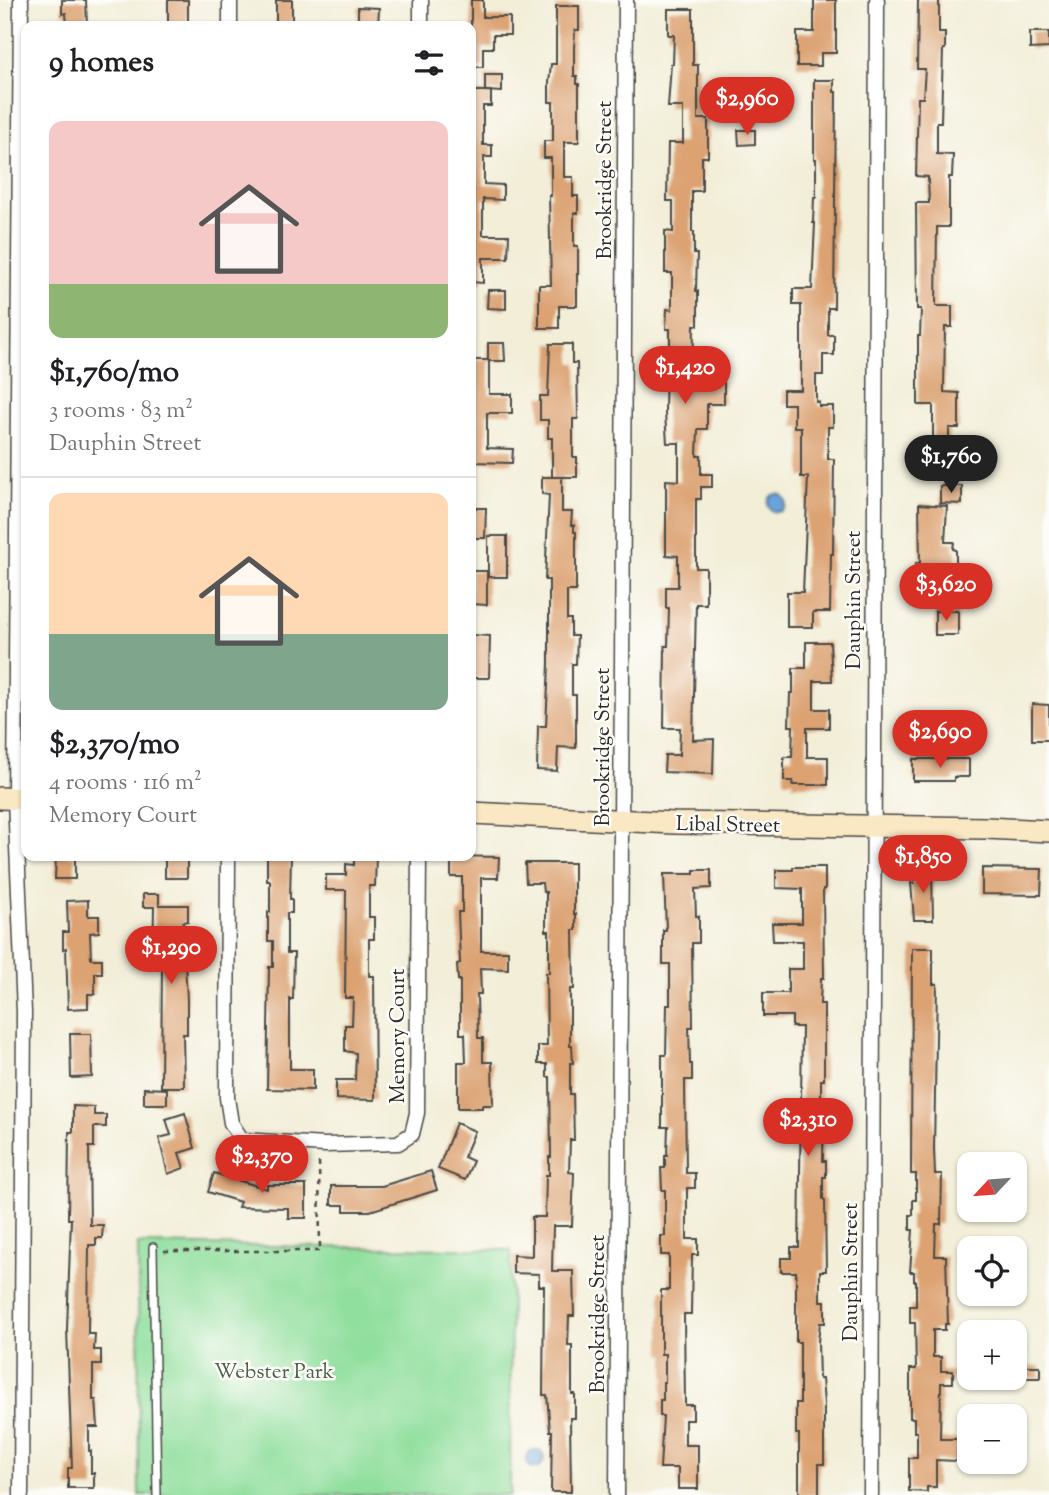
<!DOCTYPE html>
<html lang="en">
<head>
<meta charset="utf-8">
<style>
	:root { --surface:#fff; --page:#f2f2f2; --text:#202124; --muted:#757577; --line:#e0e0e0; --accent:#d93025 }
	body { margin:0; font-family:"Sorts Mill Goudy",serif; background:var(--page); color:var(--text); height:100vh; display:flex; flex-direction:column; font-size:26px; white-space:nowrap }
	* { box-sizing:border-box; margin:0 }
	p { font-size:23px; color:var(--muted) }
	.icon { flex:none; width:38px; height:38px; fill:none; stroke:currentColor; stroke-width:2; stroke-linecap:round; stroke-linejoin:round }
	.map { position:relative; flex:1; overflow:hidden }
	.side { position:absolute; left:21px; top:21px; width:455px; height:840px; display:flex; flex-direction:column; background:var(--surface); border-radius:14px; box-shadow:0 2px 5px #0004 }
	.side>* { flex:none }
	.needle { width:46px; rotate:244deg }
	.buttons { position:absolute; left:957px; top:1152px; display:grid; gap:14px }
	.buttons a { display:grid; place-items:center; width:70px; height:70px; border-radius:14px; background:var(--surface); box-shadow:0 2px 5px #0004; font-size:35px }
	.price { position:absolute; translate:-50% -60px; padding:0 16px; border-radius:24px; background:var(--accent); color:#fff; font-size:23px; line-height:46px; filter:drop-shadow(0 2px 4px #0008) }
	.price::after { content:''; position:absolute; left:50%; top:42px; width:21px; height:16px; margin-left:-10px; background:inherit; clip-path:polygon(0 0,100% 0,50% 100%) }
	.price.on { background:#222; color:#fff }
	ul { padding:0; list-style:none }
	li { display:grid; align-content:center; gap:14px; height:371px; padding:0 28px }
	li+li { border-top:2px solid var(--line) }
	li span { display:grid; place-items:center; height:217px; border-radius:14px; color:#555 }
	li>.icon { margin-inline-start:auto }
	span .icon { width:126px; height:126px; fill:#fffc; stroke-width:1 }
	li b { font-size:30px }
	h2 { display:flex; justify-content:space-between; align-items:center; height:84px; padding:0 28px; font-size:30px }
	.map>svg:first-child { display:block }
	.green { fill:#91df9e; stroke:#5e8564; stroke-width:2 }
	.water { fill:#6ba3da; stroke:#4b6782; stroke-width:2 }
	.building { fill:#dca272 }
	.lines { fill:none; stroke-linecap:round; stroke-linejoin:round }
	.lane-casing { stroke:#494845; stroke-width:10 }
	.street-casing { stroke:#494845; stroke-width:17 }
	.secondary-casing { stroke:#494845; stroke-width:24 }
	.path { stroke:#494845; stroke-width:2.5; stroke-dasharray:5 5; stroke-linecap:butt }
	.lane { stroke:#fff; stroke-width:7 }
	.street { stroke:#fff; stroke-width:14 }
	.secondary { stroke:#fae7c3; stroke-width:21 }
	.labels { text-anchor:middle; stroke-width:5; stroke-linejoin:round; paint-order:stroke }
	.street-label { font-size:21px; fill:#2b2b2b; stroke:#fdfcf7 }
	.park-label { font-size:21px; fill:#4a614e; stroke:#fdfcf7 }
</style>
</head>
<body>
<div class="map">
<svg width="1049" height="1495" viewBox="0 0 1049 1495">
	<rect width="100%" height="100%" fill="#fdfcf7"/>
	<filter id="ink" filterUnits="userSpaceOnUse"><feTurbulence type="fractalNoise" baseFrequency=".0143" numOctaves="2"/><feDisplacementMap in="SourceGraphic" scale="14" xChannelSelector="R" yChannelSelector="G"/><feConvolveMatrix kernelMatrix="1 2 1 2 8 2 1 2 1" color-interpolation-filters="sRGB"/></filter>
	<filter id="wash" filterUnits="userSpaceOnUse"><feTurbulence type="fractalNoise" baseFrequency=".00686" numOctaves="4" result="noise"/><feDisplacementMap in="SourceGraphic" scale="28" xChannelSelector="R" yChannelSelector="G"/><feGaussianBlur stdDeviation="1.57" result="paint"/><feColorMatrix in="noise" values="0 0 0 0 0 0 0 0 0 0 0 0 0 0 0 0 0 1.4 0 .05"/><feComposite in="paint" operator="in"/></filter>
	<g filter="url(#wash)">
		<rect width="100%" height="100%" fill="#f2eed8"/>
		<!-- green -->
		<polygon class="green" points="138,1244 511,1250 510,1495 139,1495"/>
		<!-- water -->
		<g class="water">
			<circle cx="777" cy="503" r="9"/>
			<circle cx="535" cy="1459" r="9"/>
		</g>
		<g id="blocks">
			<!-- building -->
			<g class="building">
				<polygon points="62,0 86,0 87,26 67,26 66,13 62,14"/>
				<rect x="168" y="0" width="20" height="26"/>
				<rect x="276" y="0" width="16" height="26"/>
				<polygon points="471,0 483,0 483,17 510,17 510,35 493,35 493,48 483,48 483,67 471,67"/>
				<polygon points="814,0 836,0 836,53 821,53 821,66 797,66 797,32 814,32"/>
				<polygon points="918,0 939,0 939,33 945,33 945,49 943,49 941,122 937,122 937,154 953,155 952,177 949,177 949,227 937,227 936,306 952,306 952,327 945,327 944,392 959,393 959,428 949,428 949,477 928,477 928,462 926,462 926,455 916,455 917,439 933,440 933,405 918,405 918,336 920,336 921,309 917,309 916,203 929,203 928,177 916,176 918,98 923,98 925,69 917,69"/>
				<polygon points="556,6 579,6 579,30 575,30 574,48 574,76 577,76 577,84 579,84 579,142 564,142 564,177 573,177 573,196 578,196 578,213 574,213 574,246 578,246 578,274 577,274 577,306 559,306 559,328 539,328 539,285 551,285 549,196 551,196 551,158 544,158 544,141 553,141 553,102 549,102 549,83 551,64 556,64"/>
				<polygon points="358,7 379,8 378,26 358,26"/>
				<polygon points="668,9 693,9 693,65 698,65 698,119 708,119 708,157 702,157 702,191 692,191 692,232 694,232 694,254 697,254 696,291 698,291 698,325 694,325 693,381 724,382 724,404 707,404 707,429 698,429 697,456 701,456 701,474 712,474 712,487 701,487 701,499 696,499 696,568 706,568 706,604 696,604 693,740 714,739 713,774 664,772 665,755 679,755 680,728 664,728 665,646 668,646 669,608 666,608 666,587 678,587 678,556 666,555 666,480 679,481 679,443 667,443 665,413 666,358 670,358 670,329 666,329 667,309 672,310 672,273 665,273 665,231 673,232 673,201 667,201 668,143 683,143 683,107 668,107 671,64 673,64 674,35 668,35"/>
				<polygon points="1030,32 1049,32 1049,48 1030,49"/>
				<polygon points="485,75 502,75 502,92 485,91"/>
				<polygon points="814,80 834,80 834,92 836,92 834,308 828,308 828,335 834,335 834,355 823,355 823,375 816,375 816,402 819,402 819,406 833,406 833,427 828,427 828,459 834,459 833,554 831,554 830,612 813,612 813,627 787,627 787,592 803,592 808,477 801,477 801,427 794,427 794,404 783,404 783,390 801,390 801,305 793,305 793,289 812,289 815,223 813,223 814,197 816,197 816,159 814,159"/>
				<polygon points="471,91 491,91 491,106 483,106 483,145 492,145 492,157 484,157 484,184 503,185 503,200 483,199 483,235 509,235 508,258 483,258 483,283 471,282"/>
				<polygon points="738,130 755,130 755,144 739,145"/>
				<polygon points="488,290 506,290 506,309 487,308"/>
				<polygon points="488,343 504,343 505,361 489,361 489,394 512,394 512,413 487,413 487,448 513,449 512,463 471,462 471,360 488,360"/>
				<polygon points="550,344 572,344 572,363 577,363 578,419 573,419 573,457 577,457 577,477 552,477 552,438 548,438 548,420 540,420 540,396 548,396"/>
				<polygon points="542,477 562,477 562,512 572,512 571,525 574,525 574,532 576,532 576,591 567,591 567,619 571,619 571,636 577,636 576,664 572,664 572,695 576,695 576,748 558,747 557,771 537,770 538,726 546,726 549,664 549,580 545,580 549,495 542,494"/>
				<polygon points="940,486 962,486 962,504 940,503"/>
				<polygon points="919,504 947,506 945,542 954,542 953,549 956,550 956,568 952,568 952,584 915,583 916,563 920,563"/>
				<polygon points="471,508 486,508 485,538 471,538"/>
				<rect x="488" y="536" width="19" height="41"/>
				<polygon points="471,571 487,571 487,605 471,604"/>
				<rect x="935" y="611" width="23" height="24"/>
				<polygon points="471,635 490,636 489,678 471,678"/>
				<polygon points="806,642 830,642 832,681 814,681 814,709 829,709 829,728 807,728 807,757 828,757 828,785 792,785 793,781 784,781 784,757 792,757 793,726 789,726 790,693 793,693 793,668 806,668"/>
				<polygon points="1032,704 1049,705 1049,740 1032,740"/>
				<polygon points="913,759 969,759 969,777 954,777 954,781 913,781"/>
				<polygon points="56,856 75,856 75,879 55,879"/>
				<rect x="165" y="856" width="22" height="22"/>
				<polygon points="267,856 291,856 290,899 292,899 292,913 287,913 287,953 294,953 293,999 290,999 290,1069 313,1069 313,1090 267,1089 269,967 273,967 273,941 268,941 268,912 270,912 270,881 267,881"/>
				<polygon points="354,856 376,856 375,886 369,886 369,917 374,917 374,939 369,939 369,976 374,976 375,1100 336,1099 336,1080 355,1080 356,1053 345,1051 345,1025 352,1025 353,998 345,998 346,890 326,890 326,875 346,875 346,864 354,865"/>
				<polygon points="451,856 499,857 498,878 481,878 481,951 508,951 508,969 480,968 481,994 477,994 478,1038 483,1038 483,1062 492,1062 493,1105 482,1105 482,1108 458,1108 458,1062 466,1062 465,1034 460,1034 460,980 458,980 457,964 460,963 458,912 462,912 462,877 451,877"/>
				<polygon points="525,863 574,863 574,914 576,914 576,930 573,930 574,989 570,989 570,1046 572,1046 573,1063 570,1063 570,1094 573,1094 574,1140 570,1140 569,1172 574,1173 572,1226 553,1226 552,1271 573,1271 574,1316 569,1316 568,1345 572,1345 572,1394 575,1394 575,1418 570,1418 571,1492 551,1492 552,1431 550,1431 547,1395 543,1395 544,1286 539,1286 539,1274 513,1273 513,1255 532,1256 532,1217 545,1217 546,1175 549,1175 549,1157 551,1157 550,1077 547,1077 547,1064 538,1064 538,1046 547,1046 546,973 549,973 549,931 546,931 546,892 543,892 542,883 526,883"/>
				<polygon points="793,867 825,867 825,889 823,889 824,978 821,978 820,1004 824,1004 824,1080 821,1080 821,1107 824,1107 823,1161 826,1161 826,1177 823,1177 823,1199 825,1200 826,1271 820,1271 820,1301 825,1301 825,1323 820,1323 818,1342 819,1379 822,1379 824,1404 824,1464 819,1464 819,1495 799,1495 799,1434 796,1434 796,1403 800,1403 800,1342 796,1342 796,1272 781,1272 781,1258 791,1258 791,1247 799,1247 802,1027 792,1027 792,1016 763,1016 763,993 788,993 788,969 803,969 803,941 773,941 772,923 802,923 802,889 776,888 776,870 793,870"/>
				<polygon points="982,868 1042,869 1041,895 982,894"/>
				<polygon points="694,870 711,870 711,888 695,889 696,916 699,916 699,943 692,943 693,1027 689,1027 690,1064 692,1064 692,1080 685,1080 686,1173 695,1173 695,1188 687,1188 687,1239 698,1239 698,1255 692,1255 691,1314 684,1314 685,1405 693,1405 693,1420 685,1420 685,1445 698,1445 698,1489 678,1489 678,1468 660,1468 663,1416 660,1416 660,1400 663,1400 663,1382 665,1382 665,1354 661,1354 661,1290 669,1290 669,1255 661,1255 661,1236 665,1236 665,1190 662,1190 661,1168 665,1168 665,1155 667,1155 668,1127 662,1127 662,1055 666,1055 667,1005 670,1005 670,964 663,964 663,930 666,930 664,874 694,874"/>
				<polygon points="932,870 933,920 914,920 911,883 914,883 914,871"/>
				<polygon points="143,894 159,894 159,905 188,905 188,921 183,922 187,1000 187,1034 183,1034 184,1087 161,1087 162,964 153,964 154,907 143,907"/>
				<polygon points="88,900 88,916 99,916 99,932 90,933 91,959 102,959 102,973 95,973 95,994 88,994 88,1008 68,1009 66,948 63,949 63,932 68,932 67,901"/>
				<polygon points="912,948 933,948 933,984 937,984 934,1149 935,1174 942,1174 941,1224 936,1224 935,1256 946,1256 948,1324 945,1324 945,1330 933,1330 933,1357 941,1357 941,1371 953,1371 953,1383 941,1383 940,1439 958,1439 957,1461 936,1460 936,1487 927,1487 927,1492 909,1491 909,1458 917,1458 917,1432 914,1432 914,1418 910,1418 910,1369 916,1369 915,1323 910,1323 910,1306 916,1306 916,1281 914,1281 914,1272 910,1272 913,1230 910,1230 910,1215 913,1215 913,1200 916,1200 916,1174 911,1174"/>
				<polygon points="70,1034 91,1034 92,1077 71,1078"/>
				<polygon points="144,1088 167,1089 167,1104 144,1104"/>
				<polygon points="73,1106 94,1107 94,1115 106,1115 106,1127 94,1127 94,1147 89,1147 90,1225 103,1225 102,1238 96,1238 96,1245 89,1245 88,1334 95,1334 94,1350 101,1350 101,1365 93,1365 93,1400 96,1400 98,1427 89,1427 89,1451 91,1451 91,1473 94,1473 94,1488 68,1488 68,1468 72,1468 67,1329 71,1219 68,1219 69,1132 73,1132"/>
				<polygon points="185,1113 195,1148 179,1153 184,1168 168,1174 159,1138 171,1135 166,1119"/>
				<polygon points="456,1123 475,1131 464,1157 473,1161 465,1180 438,1169"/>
				<polygon points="431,1171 437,1190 370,1211 344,1211 344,1205 331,1205 331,1186 382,1186"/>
				<polygon points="214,1173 267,1189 267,1185 306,1185 306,1218 288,1218 288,1208 238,1207 240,1202 208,1192"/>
				<rect x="1025" y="1366" width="15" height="12"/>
			</g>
		</g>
	</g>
	<g filter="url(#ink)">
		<use href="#blocks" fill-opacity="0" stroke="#494845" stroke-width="2"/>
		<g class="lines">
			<!-- lane casing -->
			<g class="lane-casing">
				<polyline id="lane" points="153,1247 157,1495"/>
			</g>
			<!-- street casing -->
			<g class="street-casing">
				<g id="street">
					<polyline points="21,0 15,799 24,1012 21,1495"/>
					<polyline points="230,26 230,0"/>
					<polyline points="421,26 421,0"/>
					<polyline points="228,856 227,1098 231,1123 242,1140 325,1145 398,1143 412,1134 417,1113 419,856"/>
					<polyline points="617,1495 626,0"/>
					<polyline points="871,1495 877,0"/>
				</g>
			</g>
			<!-- secondary casing -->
			<g class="secondary-casing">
				<g id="secondary">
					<polyline points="0,798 26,799"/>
					<polyline points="471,813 674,823 986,828 1049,831"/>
				</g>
			</g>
			<!-- path -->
			<polyline class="path" points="164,1251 320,1251 319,1159"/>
			<!-- lane -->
			<use href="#lane" class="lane"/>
			<!-- street -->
			<use href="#street" class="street"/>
			<!-- secondary -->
			<use href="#secondary" class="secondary"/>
		</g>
	</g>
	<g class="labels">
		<!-- street labels -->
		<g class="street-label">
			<text transform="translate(604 180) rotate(-90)" y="7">Brookridge Street</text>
			<text transform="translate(853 600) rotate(-90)" y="7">Dauphin Street</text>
			<text transform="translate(602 747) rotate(-90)" y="7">Brookridge Street</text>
			<text transform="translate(728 824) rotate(1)" y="7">Libal Street</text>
			<text transform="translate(397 1036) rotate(-90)" y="7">Memory Court</text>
			<text transform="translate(850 1272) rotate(-90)" y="7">Dauphin Street</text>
			<text transform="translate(597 1314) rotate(-90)" y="7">Brookridge Street</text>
		</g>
		<!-- park labels -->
		<g class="park-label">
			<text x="274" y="1378">Webster Park</text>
		</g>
	</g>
</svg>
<div class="buttons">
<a><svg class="needle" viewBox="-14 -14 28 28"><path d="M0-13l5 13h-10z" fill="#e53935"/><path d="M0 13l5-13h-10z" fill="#757577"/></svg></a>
<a><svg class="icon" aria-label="locate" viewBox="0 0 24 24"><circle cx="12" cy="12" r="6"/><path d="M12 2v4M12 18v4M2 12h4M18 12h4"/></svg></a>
<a>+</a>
<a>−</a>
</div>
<b class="price" style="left:747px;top:137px">$2,960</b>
<b class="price" style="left:685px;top:406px">$1,420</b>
<b class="price on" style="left:951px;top:495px">$1,760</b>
<b class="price" style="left:946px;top:623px">$3,620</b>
<b class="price" style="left:940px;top:770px">$2,690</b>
<b class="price" style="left:923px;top:895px">$1,850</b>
<b class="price" style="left:171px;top:986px">$1,290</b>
<b class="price" style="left:808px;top:1158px">$2,310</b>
<b class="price" style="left:262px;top:1195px">$2,370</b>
<section class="side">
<h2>9 homes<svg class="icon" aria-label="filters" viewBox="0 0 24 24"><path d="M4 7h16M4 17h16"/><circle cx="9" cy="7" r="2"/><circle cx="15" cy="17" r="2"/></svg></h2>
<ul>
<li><span style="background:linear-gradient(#f6c9c9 75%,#8fb573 0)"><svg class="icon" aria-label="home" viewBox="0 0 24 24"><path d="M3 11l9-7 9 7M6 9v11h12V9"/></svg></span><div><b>$1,760/mo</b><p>3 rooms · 83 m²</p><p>Dauphin Street</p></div></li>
<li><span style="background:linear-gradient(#ffd9b3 65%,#7fa58c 0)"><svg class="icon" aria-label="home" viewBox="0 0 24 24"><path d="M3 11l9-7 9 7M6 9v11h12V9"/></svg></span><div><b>$2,370/mo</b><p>4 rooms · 116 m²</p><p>Memory Court</p></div></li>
</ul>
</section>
</div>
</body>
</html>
